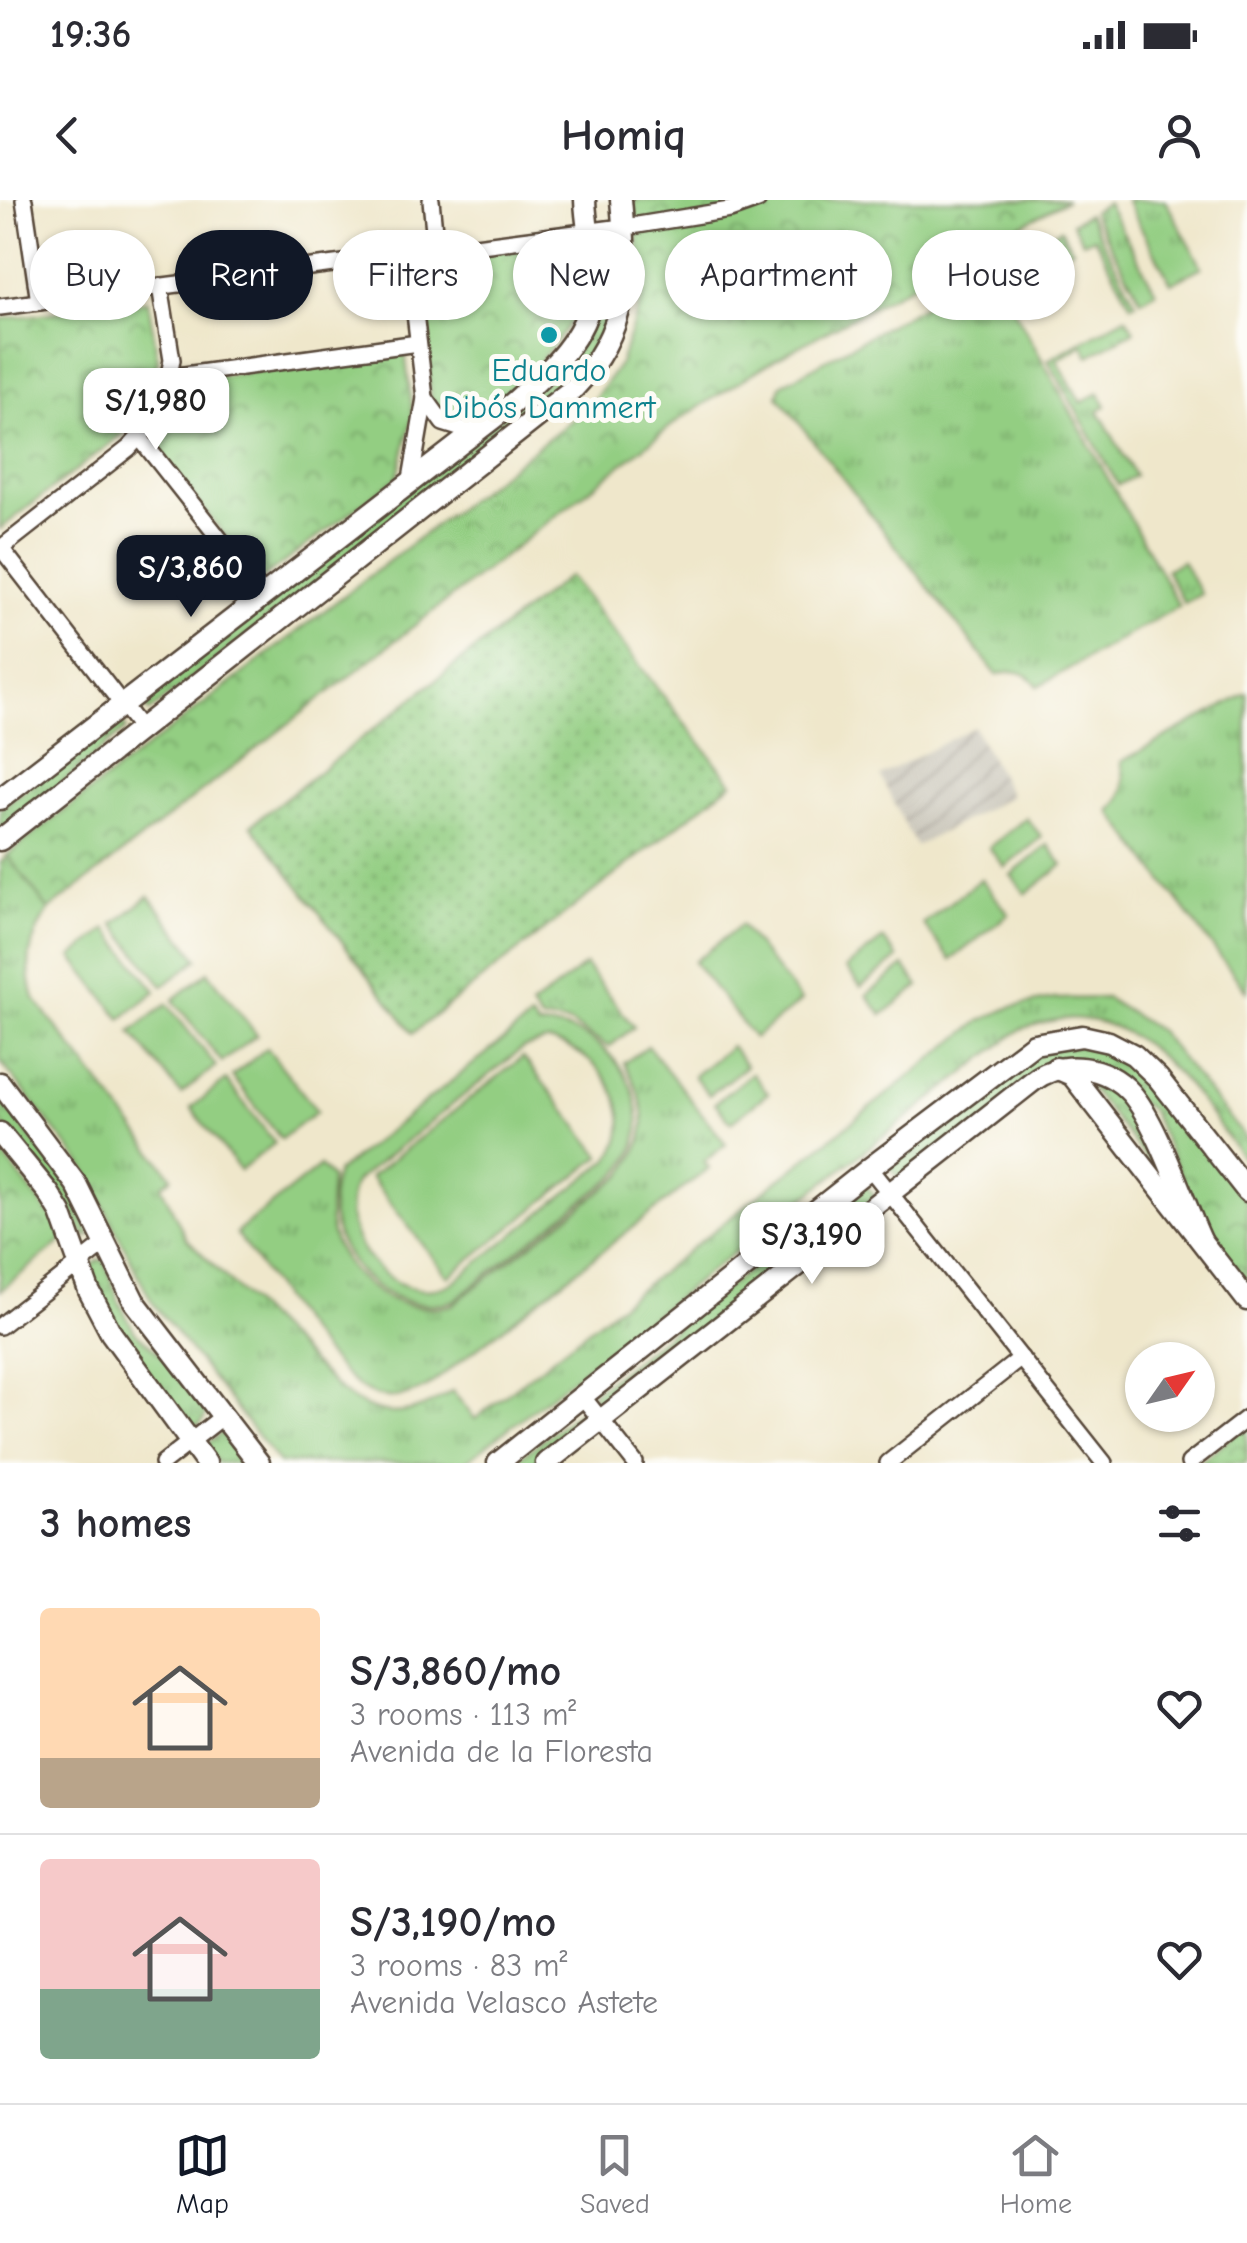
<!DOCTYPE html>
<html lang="en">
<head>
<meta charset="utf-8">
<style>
	:root { --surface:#fff; --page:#f2f2f3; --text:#2b2b33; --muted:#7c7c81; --line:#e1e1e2; --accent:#111827 }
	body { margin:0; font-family:"Comic Neue",sans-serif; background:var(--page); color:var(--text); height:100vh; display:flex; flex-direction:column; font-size:38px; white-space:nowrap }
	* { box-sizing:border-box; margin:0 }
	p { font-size:32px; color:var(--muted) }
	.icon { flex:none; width:55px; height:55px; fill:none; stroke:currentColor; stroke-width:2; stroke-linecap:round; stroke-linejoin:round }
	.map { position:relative; height:1263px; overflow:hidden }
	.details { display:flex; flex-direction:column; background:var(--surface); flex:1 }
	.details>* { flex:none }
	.guide { position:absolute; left:30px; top:30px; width:1188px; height:90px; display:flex; gap:20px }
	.needle { width:65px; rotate:56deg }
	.controls { position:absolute; left:1125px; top:1142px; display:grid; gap:20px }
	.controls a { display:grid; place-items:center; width:90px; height:90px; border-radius:50%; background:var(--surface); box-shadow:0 2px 8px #0004; font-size:50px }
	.price { position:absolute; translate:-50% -85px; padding:0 22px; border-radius:20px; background:#fff; color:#222; font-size:32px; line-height:65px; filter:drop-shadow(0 2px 5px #0008) }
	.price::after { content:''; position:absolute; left:50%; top:60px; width:30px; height:22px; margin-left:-15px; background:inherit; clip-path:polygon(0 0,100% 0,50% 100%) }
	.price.current { background:var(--accent); color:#fff }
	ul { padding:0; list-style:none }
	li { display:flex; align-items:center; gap:30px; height:250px; padding:0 40px }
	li+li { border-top:2px solid var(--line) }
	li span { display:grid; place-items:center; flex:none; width:280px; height:200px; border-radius:10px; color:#555 }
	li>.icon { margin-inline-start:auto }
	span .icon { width:120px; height:120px; fill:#fffc; stroke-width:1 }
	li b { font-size:42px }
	h2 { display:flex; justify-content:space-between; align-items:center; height:120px; padding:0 40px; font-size:42px }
	.tag { padding:0 35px; border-radius:45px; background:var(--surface); box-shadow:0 2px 8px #0004; font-size:35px; line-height:90px }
	.tag.current { background:var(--accent); color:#fff }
	.status { display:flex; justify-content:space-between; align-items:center; height:70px; padding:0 50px; background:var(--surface); direction:ltr }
	.status svg { height:28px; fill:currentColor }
	header { display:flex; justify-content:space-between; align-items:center; height:130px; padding:0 40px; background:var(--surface); font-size:45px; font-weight:800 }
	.tab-bar { display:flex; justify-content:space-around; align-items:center; height:140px; border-top:2px solid var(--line); background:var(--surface); font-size:28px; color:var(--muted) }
	.tab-bar a { display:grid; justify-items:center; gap:5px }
	.tab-bar .current { color:var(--accent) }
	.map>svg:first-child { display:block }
	.industrial { fill:url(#industrial-furrows) }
	.grass { fill:url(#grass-tufts); stroke:#677c50; stroke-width:2.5 }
	.park { fill:url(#park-crowns); stroke:#677c50; stroke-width:2.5 }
	.garden { fill:url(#garden-dots); stroke:#677c50; stroke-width:2.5 }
	.pitch { fill:#93ce82; stroke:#677c50; stroke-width:2.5; fill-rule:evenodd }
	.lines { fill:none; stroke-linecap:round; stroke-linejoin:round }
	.minor-casing { stroke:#564638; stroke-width:20 }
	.major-casing { stroke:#564638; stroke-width:25 }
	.minor { stroke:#fff; stroke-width:15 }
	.major { stroke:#fff; stroke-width:20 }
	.culture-dot { fill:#0f9aa8; stroke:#fdfcf7; stroke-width:4 }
	.labels { text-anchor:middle; stroke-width:10; stroke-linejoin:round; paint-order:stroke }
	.culture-label { font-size:32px; fill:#0d838f; stroke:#fdfcf7 }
</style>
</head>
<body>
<div class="status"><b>19:36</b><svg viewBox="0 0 49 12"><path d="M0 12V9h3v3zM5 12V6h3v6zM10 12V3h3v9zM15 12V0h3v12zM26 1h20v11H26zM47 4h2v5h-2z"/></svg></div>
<header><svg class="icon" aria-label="back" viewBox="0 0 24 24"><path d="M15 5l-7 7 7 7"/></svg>Homiq<svg class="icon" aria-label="person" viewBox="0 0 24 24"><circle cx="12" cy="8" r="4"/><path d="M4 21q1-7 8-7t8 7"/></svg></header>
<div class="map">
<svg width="1247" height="1263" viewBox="0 0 1247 1263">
	<defs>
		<pattern id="industrial-furrows" width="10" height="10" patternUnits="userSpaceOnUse" patternTransform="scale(2.5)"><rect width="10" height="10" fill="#c8c4b8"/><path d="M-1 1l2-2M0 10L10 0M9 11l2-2" fill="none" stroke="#a49f95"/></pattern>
		<pattern id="grass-tufts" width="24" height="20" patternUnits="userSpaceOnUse" patternTransform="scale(2.5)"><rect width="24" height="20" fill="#93ce82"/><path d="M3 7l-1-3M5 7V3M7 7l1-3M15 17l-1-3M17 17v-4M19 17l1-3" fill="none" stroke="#79a76a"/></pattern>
		<pattern id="park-crowns" width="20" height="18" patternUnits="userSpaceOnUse" patternTransform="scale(2.5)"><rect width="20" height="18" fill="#93ce82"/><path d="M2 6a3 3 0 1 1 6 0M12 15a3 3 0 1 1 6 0" fill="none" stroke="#79a76a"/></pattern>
		<pattern id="garden-dots" width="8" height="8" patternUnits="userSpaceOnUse" patternTransform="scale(2.5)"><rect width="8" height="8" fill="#93ce82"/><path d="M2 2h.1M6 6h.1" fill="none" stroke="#79a76a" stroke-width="1.8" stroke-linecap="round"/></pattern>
	</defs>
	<rect width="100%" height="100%" fill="#fdfcf7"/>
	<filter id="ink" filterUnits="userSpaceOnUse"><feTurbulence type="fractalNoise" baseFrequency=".01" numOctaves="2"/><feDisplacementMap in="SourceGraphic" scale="20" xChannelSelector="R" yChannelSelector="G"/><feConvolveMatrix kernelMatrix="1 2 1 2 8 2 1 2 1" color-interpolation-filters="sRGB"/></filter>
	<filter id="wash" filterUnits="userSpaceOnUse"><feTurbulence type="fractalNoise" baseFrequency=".0048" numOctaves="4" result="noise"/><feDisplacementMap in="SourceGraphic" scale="40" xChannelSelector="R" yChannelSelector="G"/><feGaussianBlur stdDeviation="2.25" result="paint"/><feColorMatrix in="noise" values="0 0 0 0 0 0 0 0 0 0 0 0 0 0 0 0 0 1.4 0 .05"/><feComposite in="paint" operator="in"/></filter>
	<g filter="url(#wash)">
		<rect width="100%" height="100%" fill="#efe7cb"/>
		<!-- industrial -->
		<polygon class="industrial" points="974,527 1011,596 916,646 880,576"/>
		<!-- grass -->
		<g class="grass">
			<polygon points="1126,0 1165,0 1202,67 1171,83"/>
			<polygon points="1107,3 1156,92 1141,100 1092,12"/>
			<polygon points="1088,14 1136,103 1131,105 1094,37 1083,42 1072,23"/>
			<polygon points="1061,29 1072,49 1032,71 1021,51"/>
			<polygon points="613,47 618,51 614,102 602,139 572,181 149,512 139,498 563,168 599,52 604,48"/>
			<path d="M991,68L1179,406L1038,486C1027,471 1014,468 997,475L778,196L781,185Z"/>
			<polygon points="1126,117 1134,131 1089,156 1083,145 1057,160 1081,203 1099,193 1106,206 1098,210 1135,276 1118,285 1048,160"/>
			<polygon points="1182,361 1201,394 1184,403 1166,370"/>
			<path d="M1247,493V792L1110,611C1126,597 1126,581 1121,562Z"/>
			<polygon points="120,519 126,529 0,635 0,609"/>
			<path d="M7,655L49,710C29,740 24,764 34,798L172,977L161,986L186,1038L330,1181C371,1220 405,1223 452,1191L475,1219L980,821L1011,807L1054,799L1106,798L1159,831L1247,940V963C1203,908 1159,827 1082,819C1061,817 1041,823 1021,829L464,1263H279L152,1102L84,967L0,861V664Z"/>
			<polygon points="585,765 634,827 609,847 569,823 541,820 531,807"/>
			<path d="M648,846L726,944L704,962L709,968L427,1187C408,1196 389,1202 368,1192C332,1176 263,1069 236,1033L320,966L331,978C330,996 327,1016 332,1034C348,1083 400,1118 452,1105L622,975C652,934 649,907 624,863Z"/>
			<polygon points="0,899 67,982 90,1035 88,1037 81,1032 62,996 0,921"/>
			<polygon points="863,981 875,997 604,1210 591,1194"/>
			<path d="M99,1060L105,1061L119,1102L135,1132L163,1157L207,1209C205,1222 200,1227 186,1226L112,1123L90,1072L91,1066Z"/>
			<polygon points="580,1210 588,1219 532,1263 513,1263"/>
			<polygon points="226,1229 252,1263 218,1263 204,1246"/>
		</g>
		<!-- park -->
		<g class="park">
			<polygon points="634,0 1067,0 774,160 680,219 49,710 7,655 589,207 620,163 643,95"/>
			<path d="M580,40C584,64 587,87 577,110C564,140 486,228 453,222L431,199L416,60Z"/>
			<polygon points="148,101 158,160 143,211 121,235 0,329 0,119"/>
			<path d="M405,151L413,216L397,278L260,380L151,244C170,226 180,207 183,181Z"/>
			<polygon points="1054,846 1091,846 1125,858 1153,883 1247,1002 1247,1086 1204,1025 1150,909 1075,861 899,979 886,962 1013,866"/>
			<path d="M1079,874C1140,890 1146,934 1168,986Z"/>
			<polygon points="0,951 67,1037 0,1091"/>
			<polygon points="1247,1225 1247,1261 1244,1263 1198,1263"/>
		</g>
		<!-- garden -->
		<polygon class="garden" points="569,376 732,583 413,833 251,625"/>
		<!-- pitch -->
		<g class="pitch">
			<polygon points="1026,618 1042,637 1005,667 989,648"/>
			<polygon points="1048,645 1063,665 1026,694 1011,675"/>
			<polygon points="981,679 1009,714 951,760 923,724"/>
			<polygon points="149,696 198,759 163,786 114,724"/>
			<polygon points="741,725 801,801 754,838 694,762"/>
			<polygon points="107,729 156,791 121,819 72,757"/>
			<polygon points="883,739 898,758 861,787 846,768"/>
			<polygon points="904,766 919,786 882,815 867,795"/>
			<polygon points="208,772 257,835 222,862 173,800"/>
			<polygon points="167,804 216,866 181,894 131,832"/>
			<path d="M531,818L538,827C614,819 674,922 614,977L453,1101C381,1122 312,1042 337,972ZM546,841C598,847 646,915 608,960L452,1083C396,1113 329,1034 356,981L523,848Z"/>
			<polygon points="731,846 746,866 709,895 694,876"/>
			<polygon points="267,848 317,911 281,939 232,876"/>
			<polygon points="523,857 601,956 448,1077 370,977"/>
			<polygon points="752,873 768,893 731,922 715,903"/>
			<polygon points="226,880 275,943 240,970 191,908"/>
		</g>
	</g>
	<g filter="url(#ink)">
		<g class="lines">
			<!-- minor casing -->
			<g class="minor-casing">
				<g id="minor">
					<polyline points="24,0 39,102"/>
					<polyline points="431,0 436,51"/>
					<polyline points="408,54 425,198 411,279"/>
					<polyline points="0,107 638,25 730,10 758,0"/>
					<polyline points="170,177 418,143"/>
					<polyline points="425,198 443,223 472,232"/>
					<polyline points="140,238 264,395"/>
					<polyline points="1,348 142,530"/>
					<polyline points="0,349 129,248 149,226 165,195 172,160 160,86"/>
					<polyline points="870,968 1104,1263"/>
					<polyline points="0,1126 106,1043"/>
					<polyline points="582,1196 635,1263"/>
					<polyline points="163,1263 222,1217"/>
					<polyline points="888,1263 1021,1158"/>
					<polyline points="1189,1263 1247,1218"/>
				</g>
			</g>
			<!-- major casing -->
			<g class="major-casing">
				<g id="major">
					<path d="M0,599L513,203C545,174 585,141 592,95C596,66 586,30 585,0"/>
					<path d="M0,640L574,188C630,130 628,75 621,0"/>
					<polyline points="1056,868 1072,875 1247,1100"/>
					<polyline points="0,883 76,984 134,1101 259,1263"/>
					<polyline points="0,933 48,992 61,1013 89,1091 111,1133 206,1263"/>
					<polyline points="498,1263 870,968 1034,844 1082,836 1109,842 1134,855 1158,878 1247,991"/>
					<path d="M546,1263L1033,881C1062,859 1106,865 1131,893C1157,923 1183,1001 1201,1040"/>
				</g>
			</g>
			<!-- minor -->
			<use href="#minor" class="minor"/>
			<!-- major -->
			<use href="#major" class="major"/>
		</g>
	</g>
	<!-- markers -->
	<circle class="culture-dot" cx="549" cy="135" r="10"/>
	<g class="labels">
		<!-- culture labels -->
		<g class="culture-label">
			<text x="549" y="181">Eduardo<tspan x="549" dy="37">Dibós Dammert</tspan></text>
		</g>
	</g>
</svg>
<div class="controls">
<a><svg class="needle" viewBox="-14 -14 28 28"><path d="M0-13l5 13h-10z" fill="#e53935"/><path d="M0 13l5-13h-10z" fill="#7c7c81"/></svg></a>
</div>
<b class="price" style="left:156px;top:253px">S/1,980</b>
<b class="price current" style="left:191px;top:420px">S/3,860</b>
<b class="price" style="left:812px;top:1087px">S/3,190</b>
<div class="guide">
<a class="tag">Buy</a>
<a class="tag current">Rent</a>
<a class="tag">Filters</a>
<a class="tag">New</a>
<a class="tag">Apartment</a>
<a class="tag">House</a>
</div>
</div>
<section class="details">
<h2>3 homes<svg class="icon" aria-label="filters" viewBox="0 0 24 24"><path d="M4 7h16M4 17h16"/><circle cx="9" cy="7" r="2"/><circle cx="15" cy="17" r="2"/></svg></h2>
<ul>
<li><span style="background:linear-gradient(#ffd9b3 75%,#b9a48a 0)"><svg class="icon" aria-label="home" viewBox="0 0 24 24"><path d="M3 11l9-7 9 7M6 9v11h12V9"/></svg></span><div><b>S/3,860/mo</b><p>3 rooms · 113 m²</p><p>Avenida de la Floresta</p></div><svg class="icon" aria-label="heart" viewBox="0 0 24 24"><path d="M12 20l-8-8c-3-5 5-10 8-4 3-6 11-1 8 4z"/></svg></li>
<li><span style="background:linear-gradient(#f6c9c9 65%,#7fa58c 0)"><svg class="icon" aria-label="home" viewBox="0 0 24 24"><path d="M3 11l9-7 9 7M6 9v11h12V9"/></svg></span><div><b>S/3,190/mo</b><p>3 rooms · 83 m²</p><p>Avenida Velasco Astete</p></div><svg class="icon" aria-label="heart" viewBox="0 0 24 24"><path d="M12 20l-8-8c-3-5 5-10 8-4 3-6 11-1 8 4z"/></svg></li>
</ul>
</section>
<nav class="tab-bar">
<a class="current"><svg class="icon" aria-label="map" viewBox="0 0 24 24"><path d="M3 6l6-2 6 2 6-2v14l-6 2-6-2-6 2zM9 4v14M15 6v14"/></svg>Map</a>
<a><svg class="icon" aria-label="saved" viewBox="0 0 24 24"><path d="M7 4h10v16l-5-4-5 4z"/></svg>Saved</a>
<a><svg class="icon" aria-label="home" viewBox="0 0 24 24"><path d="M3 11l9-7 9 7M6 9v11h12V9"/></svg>Home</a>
</nav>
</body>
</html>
